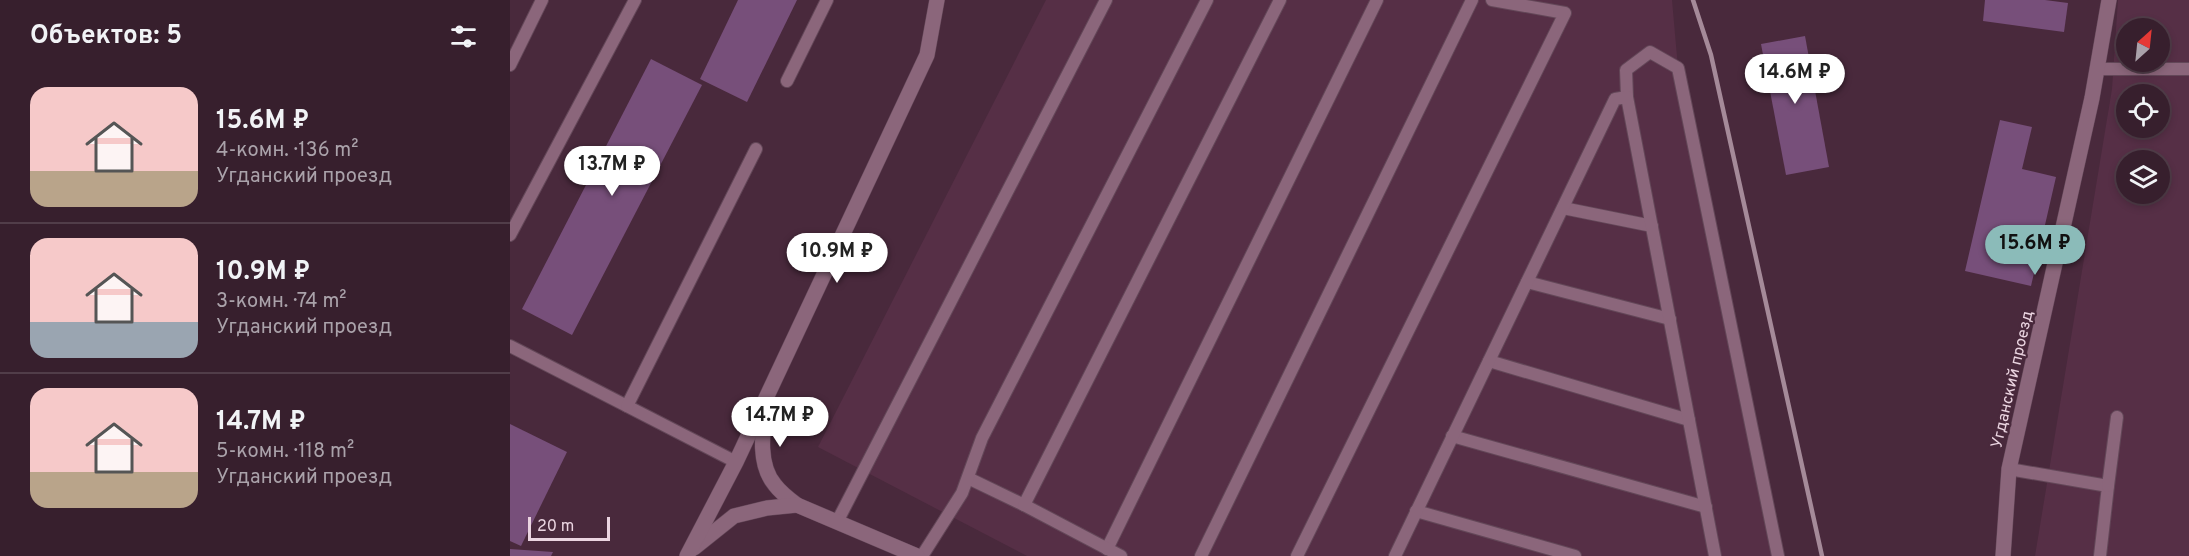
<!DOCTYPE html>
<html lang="ru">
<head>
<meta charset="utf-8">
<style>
	:root { --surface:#371f2d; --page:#3e2735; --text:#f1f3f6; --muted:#aaa2aa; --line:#513d49; --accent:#8bbbb9 }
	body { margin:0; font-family:Overpass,sans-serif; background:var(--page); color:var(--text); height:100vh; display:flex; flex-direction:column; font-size:22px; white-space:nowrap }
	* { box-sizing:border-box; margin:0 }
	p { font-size:20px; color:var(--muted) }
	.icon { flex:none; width:33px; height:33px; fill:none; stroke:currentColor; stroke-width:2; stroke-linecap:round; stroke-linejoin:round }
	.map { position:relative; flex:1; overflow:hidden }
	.drawer { display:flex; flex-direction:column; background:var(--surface); width:510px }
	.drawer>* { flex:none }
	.needle { width:39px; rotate:27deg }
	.fabs { position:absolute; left:1606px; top:18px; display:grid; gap:12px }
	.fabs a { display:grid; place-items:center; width:54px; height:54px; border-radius:50%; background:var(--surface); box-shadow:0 3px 9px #0003,0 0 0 2px var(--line); font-size:30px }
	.scale { position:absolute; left:18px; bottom:15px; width:82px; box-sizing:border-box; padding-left:6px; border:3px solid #ebd5e1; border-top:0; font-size:16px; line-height:21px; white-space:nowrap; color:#ebd5e1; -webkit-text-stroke:4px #49293c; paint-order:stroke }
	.price { position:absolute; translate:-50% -51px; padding:0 14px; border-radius:21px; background:#fff; color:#222; font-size:20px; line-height:39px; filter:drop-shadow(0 2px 3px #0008) }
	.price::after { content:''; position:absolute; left:50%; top:36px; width:18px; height:14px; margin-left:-9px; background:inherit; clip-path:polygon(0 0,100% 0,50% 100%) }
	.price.current { background:var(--accent); color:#111 }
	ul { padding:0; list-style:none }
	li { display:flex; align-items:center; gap:18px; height:150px; padding:0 30px }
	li+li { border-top:2px solid var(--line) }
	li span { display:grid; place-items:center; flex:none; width:168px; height:120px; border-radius:18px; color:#555 }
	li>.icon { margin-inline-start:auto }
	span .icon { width:72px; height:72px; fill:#fffc; stroke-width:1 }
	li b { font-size:26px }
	h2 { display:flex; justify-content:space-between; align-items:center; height:72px; padding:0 30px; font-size:26px }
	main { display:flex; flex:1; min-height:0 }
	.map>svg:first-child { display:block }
	.built { fill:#562f46; fill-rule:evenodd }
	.building { fill:#774f7a }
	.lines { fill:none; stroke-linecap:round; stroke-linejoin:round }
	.service-casing { stroke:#634758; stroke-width:14 }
	.minor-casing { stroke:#634758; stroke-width:16 }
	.service { stroke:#8b667b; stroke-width:12 }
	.minor { stroke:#8b667b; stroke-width:15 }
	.rail { stroke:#a58a99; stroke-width:4.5 }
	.labels { text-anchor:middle; stroke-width:4.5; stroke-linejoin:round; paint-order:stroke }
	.street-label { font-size:16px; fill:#ebd5e1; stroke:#49293c }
</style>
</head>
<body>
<main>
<section class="drawer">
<h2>Объектов: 5<svg class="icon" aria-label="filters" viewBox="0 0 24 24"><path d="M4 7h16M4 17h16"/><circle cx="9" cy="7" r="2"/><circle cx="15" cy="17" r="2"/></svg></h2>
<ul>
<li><span style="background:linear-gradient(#f6c9c9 70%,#b9a48a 0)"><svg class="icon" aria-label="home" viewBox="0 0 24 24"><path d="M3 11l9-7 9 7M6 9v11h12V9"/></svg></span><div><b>15.6M ₽</b><p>4-комн. · 136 m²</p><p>Угданский проезд</p></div></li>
<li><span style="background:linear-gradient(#f6c9c9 70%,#9aa5b1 0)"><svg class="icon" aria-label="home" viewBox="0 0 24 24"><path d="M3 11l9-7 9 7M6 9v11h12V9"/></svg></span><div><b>10.9M ₽</b><p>3-комн. · 74 m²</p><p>Угданский проезд</p></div></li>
<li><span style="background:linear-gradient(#f6c9c9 70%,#b9a48a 0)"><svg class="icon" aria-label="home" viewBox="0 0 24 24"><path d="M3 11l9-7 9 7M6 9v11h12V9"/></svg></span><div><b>14.7M ₽</b><p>5-комн. · 118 m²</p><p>Угданский проезд</p></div></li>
</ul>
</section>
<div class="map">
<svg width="1679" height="556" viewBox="0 0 1679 556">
	<rect width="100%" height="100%" fill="#49293c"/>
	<!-- built -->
	<g class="built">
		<polygon points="536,0 1162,0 1168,68 1273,556 517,556 308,447"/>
		<path d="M1608,0H1679V556H1525L1602,89ZM1617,28H1650V62H1617ZM1617,94H1650V128H1617ZM1617,160H1650V194H1617Z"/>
	</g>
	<!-- building -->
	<g class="building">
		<polygon points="228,0 287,0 237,102 190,79"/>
		<polygon points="1475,0 1535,0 1558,3 1554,32 1473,21"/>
		<polygon points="1295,36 1319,167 1276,175 1251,44"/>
		<polygon points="141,59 192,85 62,335 12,309"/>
		<polygon points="1490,120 1522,127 1512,169 1546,177 1521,286 1455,271"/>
		<polygon points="0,424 57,452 11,546 0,541"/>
		<polygon points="0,549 43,552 41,556 0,556"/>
	</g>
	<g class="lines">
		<!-- service casing -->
		<g class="service-casing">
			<g id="service">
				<polyline points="0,65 32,0"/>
				<polyline points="1587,69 1679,69"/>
				<polyline points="277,81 317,0"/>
				<polyline points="1117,97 1116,70 1140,52 1168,68 1268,556"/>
				<polyline points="1053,208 1142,226"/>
				<polyline points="0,235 125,0"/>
				<polyline points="1017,282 1160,319"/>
				<polyline points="0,346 226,462"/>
				<polyline points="979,361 1179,420"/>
				<polyline points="117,406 246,149"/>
				<polyline points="942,436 1196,507"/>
				<polyline points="1499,469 1598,486 1590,556"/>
				<polyline points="458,478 514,505"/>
				<polyline points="1598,486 1607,417"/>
				<polyline points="906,511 1065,556"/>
				<polyline points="327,522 596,0"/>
				<polyline points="597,549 867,0"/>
				<polyline points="412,556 452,493 472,438 697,0"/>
				<polyline points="611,556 514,505 770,0"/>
				<polyline points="691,556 962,0"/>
				<polyline points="787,556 1055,13 982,0"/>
				<polyline points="885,556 1105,99 1117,97 1205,556"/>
			</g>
		</g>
		<!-- minor casing -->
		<g class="minor-casing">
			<g id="minor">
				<path d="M256,409C252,433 248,465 265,485C271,493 279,499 287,505"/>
				<polyline points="184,548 224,516 257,508 287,505 407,556"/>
				<polyline points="177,556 226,462 417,55 427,0"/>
				<polyline points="1493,556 1499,469 1582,98 1599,0"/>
			</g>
		</g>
		<!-- service -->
		<use href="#service" class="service"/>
		<!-- minor -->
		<use href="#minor" class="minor"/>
		<!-- rail -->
		<polyline class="rail" points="1183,0 1201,55 1312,556"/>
	</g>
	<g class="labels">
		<!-- street labels -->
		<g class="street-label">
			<text transform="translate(1501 379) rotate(-77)" y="6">Угданский проезд</text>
		</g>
	</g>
</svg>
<div class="fabs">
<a><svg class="needle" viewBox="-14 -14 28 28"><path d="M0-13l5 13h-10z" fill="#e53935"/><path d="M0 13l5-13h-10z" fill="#aaa2aa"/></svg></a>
<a><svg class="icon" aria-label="locate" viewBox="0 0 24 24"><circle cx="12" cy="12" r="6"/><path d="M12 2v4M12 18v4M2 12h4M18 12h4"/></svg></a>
<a><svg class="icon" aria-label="layers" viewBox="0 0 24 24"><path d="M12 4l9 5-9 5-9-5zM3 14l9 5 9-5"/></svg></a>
</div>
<div class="scale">20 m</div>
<b class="price" style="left:1285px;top:105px">14.6M ₽</b>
<b class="price" style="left:102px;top:197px">13.7M ₽</b>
<b class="price current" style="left:1525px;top:276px">15.6M ₽</b>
<b class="price" style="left:327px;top:284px">10.9M ₽</b>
<b class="price" style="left:270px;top:448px">14.7M ₽</b>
</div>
</main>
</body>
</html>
